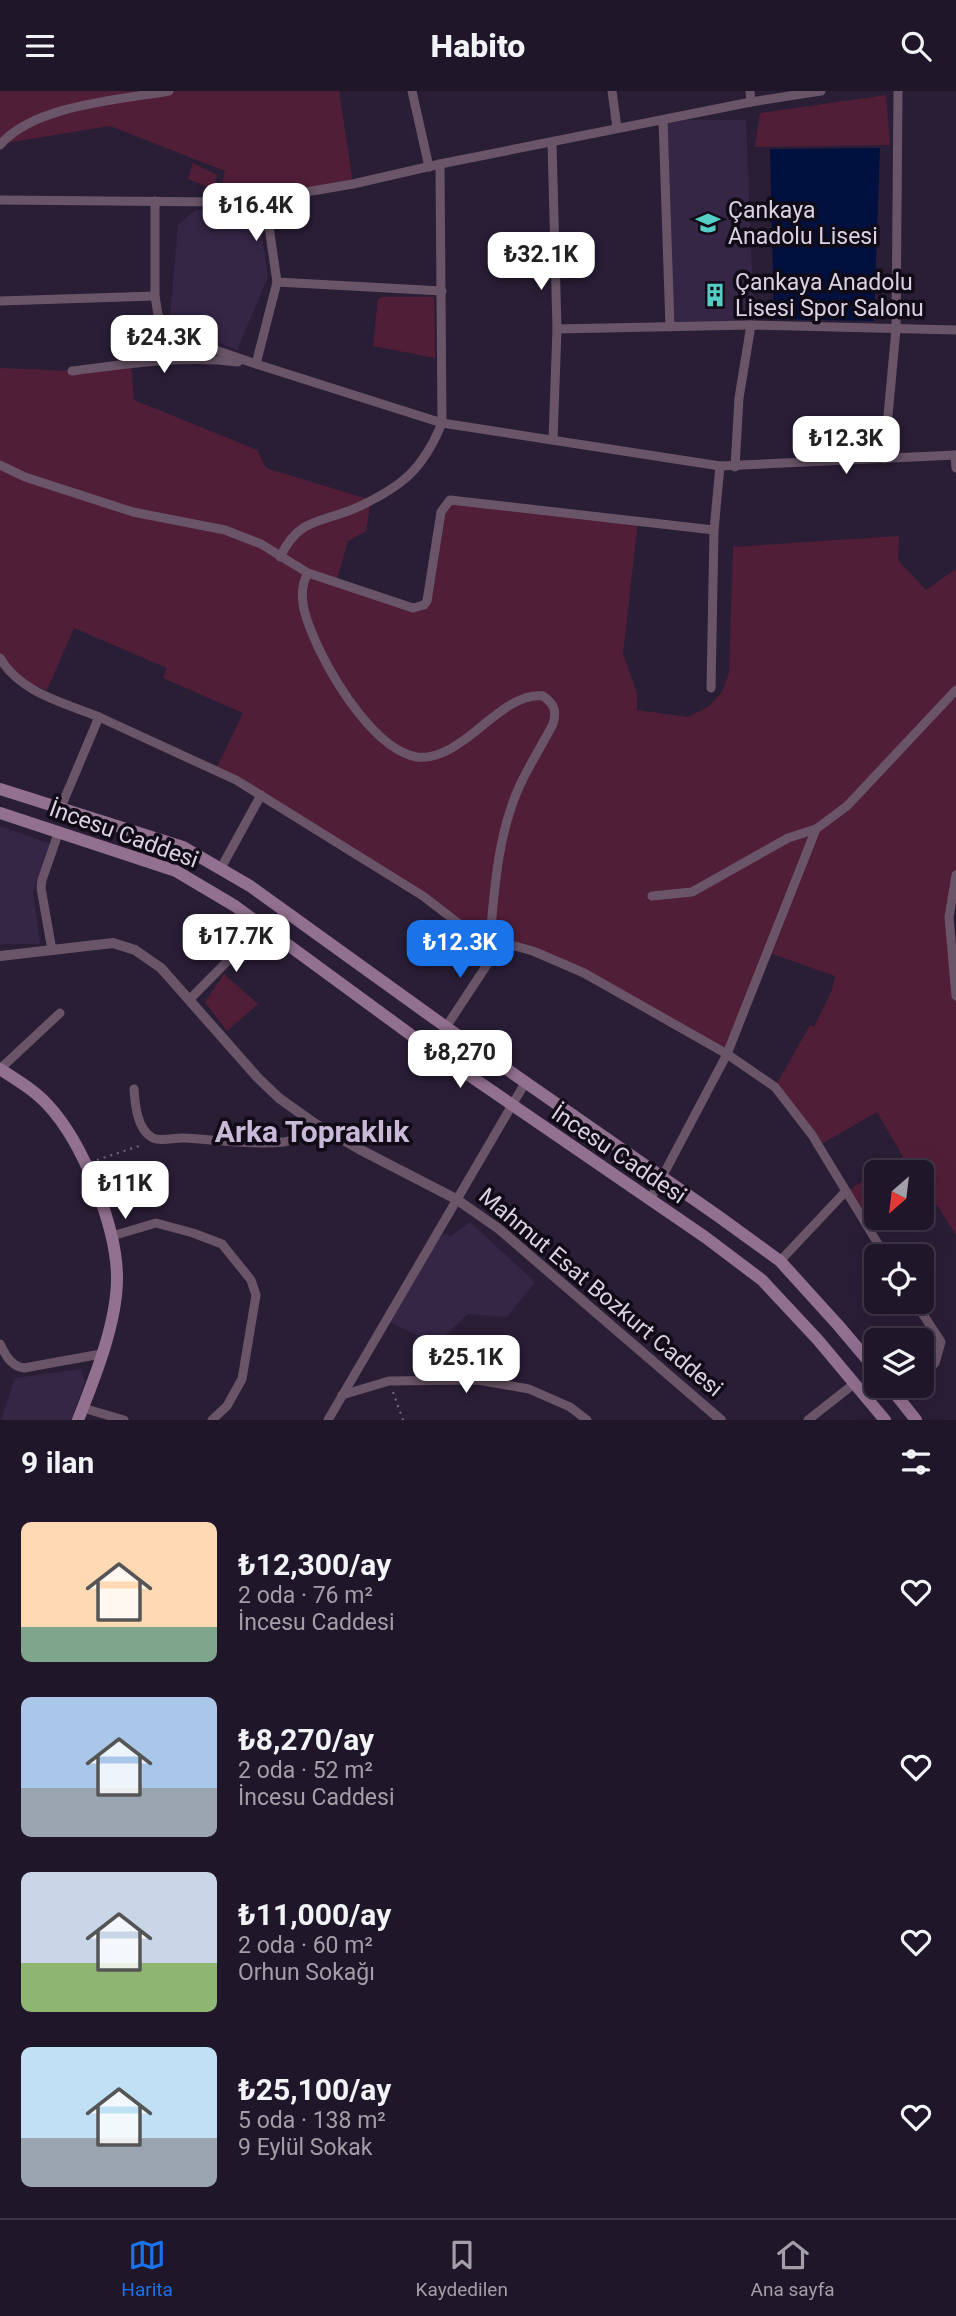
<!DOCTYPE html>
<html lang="tr">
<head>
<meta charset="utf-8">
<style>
	:root { --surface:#201629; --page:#2d2335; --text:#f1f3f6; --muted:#a29fa8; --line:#3d3546; --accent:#1a73e8 }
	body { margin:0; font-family:Roboto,sans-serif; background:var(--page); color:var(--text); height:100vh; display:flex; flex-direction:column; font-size:26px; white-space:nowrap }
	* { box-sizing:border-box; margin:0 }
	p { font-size:23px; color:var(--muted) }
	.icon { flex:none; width:38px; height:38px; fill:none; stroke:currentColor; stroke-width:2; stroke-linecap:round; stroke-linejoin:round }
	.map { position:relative; height:1329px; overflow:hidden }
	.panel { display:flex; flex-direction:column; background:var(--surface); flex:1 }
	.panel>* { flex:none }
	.needle { width:46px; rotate:208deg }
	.controls { position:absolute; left:864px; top:1069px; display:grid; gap:14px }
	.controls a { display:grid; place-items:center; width:70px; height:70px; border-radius:10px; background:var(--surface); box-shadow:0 7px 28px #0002,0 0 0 2px var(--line); font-size:35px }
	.price { position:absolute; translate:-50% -60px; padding:0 16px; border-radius:14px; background:#fff; color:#222; font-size:23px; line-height:46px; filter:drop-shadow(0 2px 4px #0008) }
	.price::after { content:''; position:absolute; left:50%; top:42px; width:21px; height:16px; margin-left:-10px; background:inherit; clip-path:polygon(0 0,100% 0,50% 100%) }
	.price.selected { background:var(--accent); color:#fff }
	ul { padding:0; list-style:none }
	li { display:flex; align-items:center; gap:21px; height:175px; padding:0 21px }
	li span { display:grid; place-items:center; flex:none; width:196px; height:140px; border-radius:10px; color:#555 }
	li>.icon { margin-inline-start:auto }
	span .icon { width:84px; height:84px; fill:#fffc; stroke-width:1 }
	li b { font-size:30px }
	h2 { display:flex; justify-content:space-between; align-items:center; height:84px; padding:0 21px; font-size:30px }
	header { display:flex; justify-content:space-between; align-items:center; height:91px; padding:0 21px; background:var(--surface); font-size:32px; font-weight:800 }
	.menu { display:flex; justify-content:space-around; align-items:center; height:98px; border-top:2px solid var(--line); background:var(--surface); font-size:19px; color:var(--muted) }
	.menu a { display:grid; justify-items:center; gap:4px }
	.menu .selected { color:var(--accent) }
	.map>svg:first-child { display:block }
	.built { fill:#352645 }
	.green { fill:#511e37 }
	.water { fill:#00113f }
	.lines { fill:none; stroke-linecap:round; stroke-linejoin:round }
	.path { stroke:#756b81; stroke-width:2; stroke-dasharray:2 5; stroke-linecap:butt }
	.minor { stroke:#6a5568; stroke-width:9 }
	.tertiary { stroke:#6a5568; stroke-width:10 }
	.secondary { stroke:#92708f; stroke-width:12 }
	.labels { text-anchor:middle; stroke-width:7; stroke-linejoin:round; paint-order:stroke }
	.poi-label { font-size:23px; fill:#d9d2e3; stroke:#100b16; text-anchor:start }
	.street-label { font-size:23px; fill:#d9d2e3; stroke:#100b16 }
	.district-label { font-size:30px; font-weight:bold; fill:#c8b9d9; stroke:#100b16 }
</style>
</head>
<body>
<header><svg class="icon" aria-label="menu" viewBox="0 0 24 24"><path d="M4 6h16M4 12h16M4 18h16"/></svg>Habito<svg class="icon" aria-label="search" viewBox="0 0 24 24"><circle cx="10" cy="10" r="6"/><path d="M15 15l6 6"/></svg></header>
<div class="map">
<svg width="956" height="1329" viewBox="0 0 956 1329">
	<rect width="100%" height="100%" fill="#2a1e37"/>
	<!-- built -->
	<g class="built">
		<polygon points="663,29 746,29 754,234 670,236"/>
		<polygon points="258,116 268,186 237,259 177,235 170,226 178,134 195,119"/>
		<polygon points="0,735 51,753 33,800 40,853 0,853"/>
		<polygon points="470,1131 535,1191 507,1226 468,1223 436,1253 389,1231 438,1149 445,1142 450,1146"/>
		<polygon points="81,1278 85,1291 71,1329 1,1329 15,1287"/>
	</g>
	<!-- green -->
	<g class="green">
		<polygon points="0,0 339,0 353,93 218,111 225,80 110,35 0,53"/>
		<polygon points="886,4 890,54 755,56 760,22"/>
		<polygon points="193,72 217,84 215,99 188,88"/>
		<polygon points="381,206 434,206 435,267 373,255 378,208"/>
		<polygon points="131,273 134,309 257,359 266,377 371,409 366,440 348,450 336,492 413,517 424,514 446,412 638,430 623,563 637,602 637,619 688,626 708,616 722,601 729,582 733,456 899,445 898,469 926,499 956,478 956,784 949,826 956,905 956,1144 937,1114 922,1119 922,1082 878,1081 903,1066 877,1021 818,1055 775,996 810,934 814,936 832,899 835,885 767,861 727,963 584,882 533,860 498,857 215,680 243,622 163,587 167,577 74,537 47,599 5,583 0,576 0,277 72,280"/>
		<polygon points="224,883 258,913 227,940 205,911"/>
		<polygon points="877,1082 877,1127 901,1127 879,1135 845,1101"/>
	</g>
	<!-- water -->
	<polygon class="water" points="880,57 874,230 774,228 770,58"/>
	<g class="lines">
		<!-- path -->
		<g class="path">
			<polyline points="97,1069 142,1054"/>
			<polyline points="393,1301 403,1329"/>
		</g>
		<!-- minor -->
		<g class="minor">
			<polyline points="412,0 429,76"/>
			<polyline points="612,0 617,37"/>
			<polyline points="750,0 751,11"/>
			<polyline points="663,29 670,236"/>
			<polyline points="552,52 557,238 553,349"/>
			<path d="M0,54C34,14 119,9 169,0"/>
			<polyline points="0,109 218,111 265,108 353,93 440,73 751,11 821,0"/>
			<polyline points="155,110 155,205 158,224 166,236 181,247 256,273 442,332 720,375 956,364"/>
			<polyline points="277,191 442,200"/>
			<polyline points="0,210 155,205"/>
			<polyline points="557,238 751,234"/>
			<polyline points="256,273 277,191 265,108"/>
			<path d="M72,280C128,273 182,264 238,271"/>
			<polyline points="955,364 956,377"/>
			<polyline points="884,368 896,238 898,0"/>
			<polyline points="0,374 25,386 133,421 225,439 261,453 308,482 413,517 424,514 427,510 441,421 450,409 714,439"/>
			<polyline points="735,376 739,307 751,234 956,239"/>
			<path d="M280,466C300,425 321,433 358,416C403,395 423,378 442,332L440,73"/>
			<path d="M308,482C294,505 309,536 319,558C336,593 376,659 417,666C432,668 449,660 461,651C483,637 514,601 543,605C554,613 557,619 553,633C539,660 520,688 511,717C497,758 494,804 490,847L498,857"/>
			<path d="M0,567C20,602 65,612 99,626"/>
			<polyline points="711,597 714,439 720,375"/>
			<polyline points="61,716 99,626 236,689 423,805 458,832 490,847"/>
			<polyline points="221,777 261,704"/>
			<polyline points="956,784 949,826 956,905"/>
			<polyline points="652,805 692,801 788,747 816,738"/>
			<polyline points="52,859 41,797 42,789 59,740"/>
			<polyline points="189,909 262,835"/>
			<polyline points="446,936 498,857 511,854 533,860 584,882 727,963 775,996 812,1044 886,1166"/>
			<polyline points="0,978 60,922"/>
			<path d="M134,998C135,1013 137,1039 153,1047C161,1051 176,1046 185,1047C217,1049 252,1054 284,1051L296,1048L314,1032"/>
			<polyline points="650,1109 727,963 816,738 847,715 956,599"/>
			<polyline points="112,1145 156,1132 193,1142 222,1153 251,1189 256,1204 242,1288 227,1315 212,1329"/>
			<polyline points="780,1170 845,1101"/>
			<polyline points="915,1211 941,1251 935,1272 922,1284"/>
			<path d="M0,1253C6,1265 11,1275 24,1277L101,1263"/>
			<polyline points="342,1304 389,1290 478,1289 529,1298 570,1316 587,1329"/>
			<polyline points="897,1304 908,1295"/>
			<polyline points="83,1317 124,1329"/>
			<polyline points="328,1329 525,992"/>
			<polyline points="808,1329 855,1292"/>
		</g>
		<!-- tertiary -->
		<polyline class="tertiary" points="0,865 113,852 135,859 161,877 258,987 279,1007 314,1032 359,1058 456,1108 499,1138 721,1329"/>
		<!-- secondary -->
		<g class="secondary">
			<polyline points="0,698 183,756 250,795 446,936 718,1125 780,1170 838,1234 877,1280"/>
			<polyline points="0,722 176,780 235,815 422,952 705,1146 762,1189 818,1249 885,1329"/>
			<path d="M0,978C17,989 34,999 47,1013C83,1051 118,1138 117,1190C116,1235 94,1288 78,1329"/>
			<polyline points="889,1295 916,1329"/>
		</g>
	</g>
	<!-- icons -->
	<defs>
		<g id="school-bare" transform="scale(1.89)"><path d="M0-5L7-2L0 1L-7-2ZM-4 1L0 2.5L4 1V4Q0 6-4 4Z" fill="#55cec6" stroke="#100b16" stroke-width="2.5" paint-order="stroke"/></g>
		<g id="building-bare" transform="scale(1.89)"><path d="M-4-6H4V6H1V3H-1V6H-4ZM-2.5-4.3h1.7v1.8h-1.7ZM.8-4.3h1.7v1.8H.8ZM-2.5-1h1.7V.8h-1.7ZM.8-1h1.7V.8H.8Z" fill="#55cec6" stroke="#100b16" stroke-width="2.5" paint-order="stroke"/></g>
	</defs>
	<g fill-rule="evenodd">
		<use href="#school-bare" x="708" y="132"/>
		<use href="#building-bare" x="715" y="204"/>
	</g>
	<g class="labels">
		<!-- poi labels -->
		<g class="poi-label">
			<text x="728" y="127">Çankaya<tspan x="728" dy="26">Anadolu Lisesi</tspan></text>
			<text x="735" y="199">Çankaya Anadolu<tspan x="735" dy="26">Lisesi Spor Salonu</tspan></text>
		</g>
		<!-- street labels -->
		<g class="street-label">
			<text transform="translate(124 743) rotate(20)" y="8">İncesu Caddesi</text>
			<text transform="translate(619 1063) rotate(34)" y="8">İncesu Caddesi</text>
			<text transform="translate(601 1201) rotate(40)" y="8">Mahmut Esat Bozkurt Caddesi</text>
		</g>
		<!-- district labels -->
		<g class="district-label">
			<text x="312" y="1051">Arka Topraklık</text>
		</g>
	</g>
</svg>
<div class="controls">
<a><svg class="needle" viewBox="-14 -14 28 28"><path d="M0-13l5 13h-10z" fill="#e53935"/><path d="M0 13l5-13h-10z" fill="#a29fa8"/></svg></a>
<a><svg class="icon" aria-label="locate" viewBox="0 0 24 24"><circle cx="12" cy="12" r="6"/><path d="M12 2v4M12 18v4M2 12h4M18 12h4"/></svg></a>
<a><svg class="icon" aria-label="layers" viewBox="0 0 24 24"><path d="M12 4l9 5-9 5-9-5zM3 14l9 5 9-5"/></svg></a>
</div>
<b class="price" style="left:256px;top:152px">₺16.4K</b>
<b class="price" style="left:541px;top:201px">₺32.1K</b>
<b class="price" style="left:164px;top:284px">₺24.3K</b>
<b class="price" style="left:846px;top:385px">₺12.3K</b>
<b class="price" style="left:236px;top:883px">₺17.7K</b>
<b class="price selected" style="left:460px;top:889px">₺12.3K</b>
<b class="price" style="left:460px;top:999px">₺8,270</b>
<b class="price" style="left:125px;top:1130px">₺11K</b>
<b class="price" style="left:466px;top:1304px">₺25.1K</b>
</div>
<section class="panel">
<h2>9 ilan<svg class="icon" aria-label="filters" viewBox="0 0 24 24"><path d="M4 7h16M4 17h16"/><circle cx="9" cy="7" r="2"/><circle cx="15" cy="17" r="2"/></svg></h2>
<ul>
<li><span style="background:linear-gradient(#ffd9b3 75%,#7fa58c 0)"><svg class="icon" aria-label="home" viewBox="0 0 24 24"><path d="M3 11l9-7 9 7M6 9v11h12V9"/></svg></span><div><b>₺12,300/ay</b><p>2 oda · 76 m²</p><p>İncesu Caddesi</p></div><svg class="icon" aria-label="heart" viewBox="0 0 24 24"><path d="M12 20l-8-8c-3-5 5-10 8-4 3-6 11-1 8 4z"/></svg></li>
<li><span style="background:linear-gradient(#a9c7e8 65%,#9aa5b1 0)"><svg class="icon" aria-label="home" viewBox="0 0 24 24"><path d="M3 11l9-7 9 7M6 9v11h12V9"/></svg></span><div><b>₺8,270/ay</b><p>2 oda · 52 m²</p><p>İncesu Caddesi</p></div><svg class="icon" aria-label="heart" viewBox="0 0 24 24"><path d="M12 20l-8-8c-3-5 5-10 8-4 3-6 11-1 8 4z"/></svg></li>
<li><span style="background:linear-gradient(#c9d6e8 65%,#8fb573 0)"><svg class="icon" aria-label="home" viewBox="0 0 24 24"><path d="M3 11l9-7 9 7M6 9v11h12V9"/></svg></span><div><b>₺11,000/ay</b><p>2 oda · 60 m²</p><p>Orhun Sokağı</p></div><svg class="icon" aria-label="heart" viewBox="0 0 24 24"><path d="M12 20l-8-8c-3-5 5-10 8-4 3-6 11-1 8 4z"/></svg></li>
<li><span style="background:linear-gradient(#bfe0f5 65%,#9aa5b1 0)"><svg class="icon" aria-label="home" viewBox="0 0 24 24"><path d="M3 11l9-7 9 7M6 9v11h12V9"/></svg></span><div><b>₺25,100/ay</b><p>5 oda · 138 m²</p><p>9 Eylül Sokak</p></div><svg class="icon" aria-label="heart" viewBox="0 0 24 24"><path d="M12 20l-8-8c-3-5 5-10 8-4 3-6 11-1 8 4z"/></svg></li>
</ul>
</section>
<nav class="menu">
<a class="selected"><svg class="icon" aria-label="map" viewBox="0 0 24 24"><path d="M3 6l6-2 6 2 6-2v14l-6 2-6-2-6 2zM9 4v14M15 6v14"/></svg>Harita</a>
<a><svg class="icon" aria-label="saved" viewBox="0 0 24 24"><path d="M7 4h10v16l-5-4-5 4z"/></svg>Kaydedilen</a>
<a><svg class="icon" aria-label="home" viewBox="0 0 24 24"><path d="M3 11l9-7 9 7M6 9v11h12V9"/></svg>Ana sayfa</a>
</nav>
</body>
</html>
